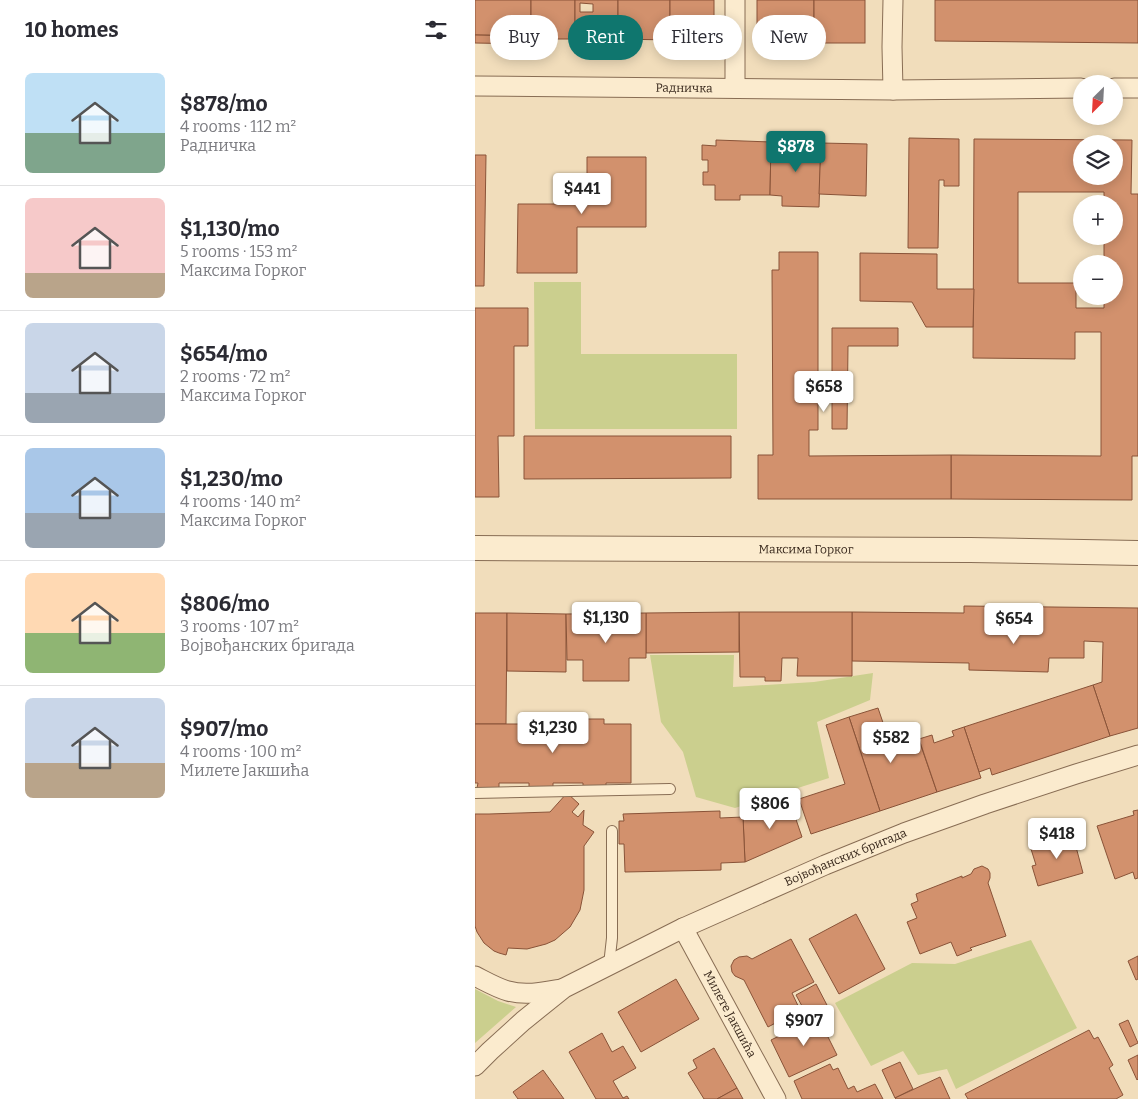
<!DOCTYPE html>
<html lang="en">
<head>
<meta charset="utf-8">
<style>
	:root { --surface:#fff; --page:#f7f7f7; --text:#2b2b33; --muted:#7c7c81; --line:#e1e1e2; --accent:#0f766e }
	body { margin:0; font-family:Bitter,serif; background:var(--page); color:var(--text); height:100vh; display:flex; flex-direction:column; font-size:19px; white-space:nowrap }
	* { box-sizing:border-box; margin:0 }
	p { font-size:16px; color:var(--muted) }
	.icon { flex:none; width:28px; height:28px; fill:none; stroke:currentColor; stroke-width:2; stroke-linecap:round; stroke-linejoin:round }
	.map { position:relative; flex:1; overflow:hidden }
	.details { display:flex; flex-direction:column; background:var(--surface); width:475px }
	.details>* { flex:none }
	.top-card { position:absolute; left:15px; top:15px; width:475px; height:45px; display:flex; gap:10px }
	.needle { width:32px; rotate:204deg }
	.fabs { position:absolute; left:598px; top:75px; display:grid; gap:10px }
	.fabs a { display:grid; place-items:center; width:50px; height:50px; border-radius:50%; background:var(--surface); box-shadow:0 2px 12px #0003; font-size:25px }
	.price { position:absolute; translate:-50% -42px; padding:0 11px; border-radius:5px; background:#fff; color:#222; font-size:16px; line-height:32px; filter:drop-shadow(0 1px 2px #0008) }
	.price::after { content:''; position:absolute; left:50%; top:30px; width:15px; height:11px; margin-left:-8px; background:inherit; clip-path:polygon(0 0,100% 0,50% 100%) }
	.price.current { background:var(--accent); color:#fff }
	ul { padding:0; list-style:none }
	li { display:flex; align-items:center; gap:15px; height:125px; padding:0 25px }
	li+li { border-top:1px solid var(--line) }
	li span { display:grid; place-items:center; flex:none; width:140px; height:100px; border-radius:8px; color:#555 }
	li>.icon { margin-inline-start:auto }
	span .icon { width:60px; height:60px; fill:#fffc; stroke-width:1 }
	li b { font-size:21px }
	h2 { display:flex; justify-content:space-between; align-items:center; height:60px; padding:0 25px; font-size:21px }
	.tag { padding:0 18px; border-radius:22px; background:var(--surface); box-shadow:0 2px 12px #0003; font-size:18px; line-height:45px }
	.tag.current { background:var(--accent); color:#fff }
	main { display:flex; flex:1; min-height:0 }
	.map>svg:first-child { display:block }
	.green { fill:#cbcf8e }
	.building { fill:#d2916d; stroke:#895338; fill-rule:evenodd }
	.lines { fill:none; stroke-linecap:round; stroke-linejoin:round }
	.service-casing { stroke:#886d54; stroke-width:12 }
	.minor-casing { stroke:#886d54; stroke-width:21 }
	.tertiary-casing { stroke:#886d54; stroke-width:26 }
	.service { stroke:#fbebce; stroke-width:10 }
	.minor { stroke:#fbebce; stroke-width:19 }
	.tertiary { stroke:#fbebce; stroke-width:24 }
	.labels { text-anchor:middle; stroke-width:4; stroke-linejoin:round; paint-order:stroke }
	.street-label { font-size:12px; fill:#36261a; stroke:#f8e8ca }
</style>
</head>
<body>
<main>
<section class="details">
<h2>10 homes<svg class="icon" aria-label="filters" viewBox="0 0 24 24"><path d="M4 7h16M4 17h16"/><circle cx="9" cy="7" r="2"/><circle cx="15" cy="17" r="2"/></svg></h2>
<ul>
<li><span style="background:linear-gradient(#bfe0f5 60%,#7fa58c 0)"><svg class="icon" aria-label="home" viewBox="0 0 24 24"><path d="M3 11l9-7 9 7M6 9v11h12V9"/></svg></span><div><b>$878/mo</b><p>4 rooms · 112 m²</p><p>Радничка</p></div></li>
<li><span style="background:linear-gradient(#f6c9c9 75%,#b9a48a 0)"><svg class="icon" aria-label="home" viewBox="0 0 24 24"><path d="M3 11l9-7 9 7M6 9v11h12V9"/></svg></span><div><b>$1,130/mo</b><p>5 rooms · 153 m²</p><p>Максима Горког</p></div></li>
<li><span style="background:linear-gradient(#c9d6e8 70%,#9aa5b1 0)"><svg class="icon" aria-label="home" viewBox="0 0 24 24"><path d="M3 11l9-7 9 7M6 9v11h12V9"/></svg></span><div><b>$654/mo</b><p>2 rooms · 72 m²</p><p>Максима Горког</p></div></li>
<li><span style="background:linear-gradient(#a9c7e8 65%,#9aa5b1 0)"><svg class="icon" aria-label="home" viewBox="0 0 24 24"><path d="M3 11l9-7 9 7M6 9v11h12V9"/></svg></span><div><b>$1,230/mo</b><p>4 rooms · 140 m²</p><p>Максима Горког</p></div></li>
<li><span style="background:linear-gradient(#ffd9b3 60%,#8fb573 0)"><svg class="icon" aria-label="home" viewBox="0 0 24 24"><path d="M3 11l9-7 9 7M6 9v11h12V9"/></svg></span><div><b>$806/mo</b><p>3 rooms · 107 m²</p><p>Војвођанских бригада</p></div></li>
<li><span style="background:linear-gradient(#c9d6e8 65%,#b9a48a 0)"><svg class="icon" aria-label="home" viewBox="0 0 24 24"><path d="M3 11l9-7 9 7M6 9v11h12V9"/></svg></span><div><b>$907/mo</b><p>4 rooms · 100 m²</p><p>Милете Јакшића</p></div></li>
</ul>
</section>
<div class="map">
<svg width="663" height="1099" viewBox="0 0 663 1099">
	<rect width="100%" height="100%" fill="#f1ddbb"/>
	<!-- green -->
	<g class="green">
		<polygon points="59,282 106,282 106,354 262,354 262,429 60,429"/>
		<polygon points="175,655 259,655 258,687 339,682 398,673 395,700 342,722 354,778 260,808 221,797 208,752 186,722"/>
		<polygon points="556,940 602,1028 481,1089 472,1069 443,1075 428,1051 396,1066 360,1003 437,963 480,964"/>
		<polygon points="0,989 23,1001 41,1007 0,1043"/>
	</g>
	<!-- building -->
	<g class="building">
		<polygon points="0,0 56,0 56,36 0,35"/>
		<rect x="56" y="0" width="44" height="39"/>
		<path d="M100,0H143V39H100ZM105,3L118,4V12H105Z"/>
		<polygon points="143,0 195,0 195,40 143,39"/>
		<rect x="195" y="0" width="44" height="40"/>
		<polygon points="282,0 339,0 339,43 290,43 285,41 282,37"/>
		<rect x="339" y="0" width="51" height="43"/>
		<polygon points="460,0 663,0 663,43 460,41"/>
		<polygon points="0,35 56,36 56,44 0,43"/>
		<polygon points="434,138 484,139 484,186 469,186 469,180 464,180 463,248 433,248"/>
		<path d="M499,139L657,140L656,194H663V456H657V500L476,499V455L626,456V332H600V359L498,358ZM606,144H639V176H606ZM543,192H629V204H639V236H629V264H639V296H629V308H601V283H543Z"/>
		<polygon points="241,140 296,142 295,195 265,195 265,200 240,200 240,185 228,185 228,172 233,172 233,160 227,160 227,145 241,146"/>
		<polygon points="296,142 346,143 344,207 307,206 307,196 295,195"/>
		<polygon points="346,143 392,144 391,196 344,194"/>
		<polygon points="0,155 11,155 9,286 0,286"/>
		<polygon points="112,157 171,157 171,227 102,227 102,273 42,273 43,204 112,204"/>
		<polygon points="304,252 343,252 343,430 334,430 334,456 476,455 476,499 283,499 283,455 298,455 297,270 304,270"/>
		<polygon points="385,253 462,254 462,289 499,289 498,327 451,327 437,302 385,301"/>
		<polygon points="0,308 53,308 53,346 39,346 39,436 23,436 24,497 0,497"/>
		<polygon points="357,328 423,328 423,346 373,346 372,429 357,429"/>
		<polygon points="49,436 256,436 256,478 49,479"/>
		<polygon points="489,606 663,608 663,728 635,736 618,685 627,682 628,642 609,641 609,658 574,658 573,672 494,670 494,663 377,661 377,612 489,613"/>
		<polygon points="264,612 377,612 377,676 322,676 323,658 307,658 306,681 290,681 290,677 265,677"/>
		<polygon points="264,612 264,652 171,653 171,613"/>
		<polygon points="0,613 32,613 31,724 0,724"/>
		<polygon points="32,613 91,614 91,672 32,671"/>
		<polygon points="171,613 171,658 154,658 154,681 108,681 108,660 92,660 91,614"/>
		<polygon points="618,685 635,736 517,775 515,768 504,772 489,727"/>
		<polygon points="403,708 418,752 445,743 462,792 405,811 374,717"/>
		<polygon points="374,717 405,811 336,834 324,799 370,784 351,725"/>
		<polygon points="108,719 129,719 129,724 156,724 156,783 131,783 131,788 108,789 108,783 78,783 78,788 54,788 54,783 24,783 24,788 2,788 3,783 0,783 0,724 108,724"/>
		<polygon points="489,727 506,778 462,792 444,739 457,735 459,743 479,736 477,731"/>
		<polygon points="92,793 104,804 97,812 103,817 109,810 108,825 119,832 109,846 109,890 105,910 95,927 80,940 71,944 52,949 33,948 31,955 24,953 19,951 9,943 2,932 0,926 0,814 14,814 75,812"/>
		<polygon points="314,799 327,837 270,862 268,817"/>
		<polygon points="663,810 663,878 660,879 658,872 640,879 622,826 659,815 658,811"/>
		<polygon points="245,811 245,818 268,817 270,862 246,863 246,870 150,872 149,844 144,844 144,821 149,821 148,814"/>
		<polygon points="597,832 608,873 563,886 557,866 561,865 556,849 577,843 575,839"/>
		<polygon points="507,866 513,869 515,873 515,878 513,883 531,936 495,948 497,950 482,956 476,942 445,954 432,922 442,918 436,904 443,901 441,894 487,876 487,878 496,874 499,869"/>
		<polygon points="381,914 410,969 364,994 334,939"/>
		<polygon points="316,939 339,982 317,993 325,1010 293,1027 269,980 260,976 257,972 256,966 259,960 264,957 272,956 277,959"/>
		<polygon points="663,956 663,979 661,980 653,961"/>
		<polygon points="201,979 224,1019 166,1052 143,1012"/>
		<polygon points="341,984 354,1009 334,1019 321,995"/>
		<polygon points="343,1017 362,1055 314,1077 296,1040"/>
		<polygon points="653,1020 663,1043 655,1047 644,1024"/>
		<polygon points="614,1030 619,1039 623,1037 638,1065 634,1068 648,1095 641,1099 493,1099 490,1094"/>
		<polygon points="127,1033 137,1052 148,1046 161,1068 138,1081 148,1098 152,1096 154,1099 121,1099 94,1052"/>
		<polygon points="239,1048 262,1088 242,1099 229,1099 213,1073 222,1068 218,1060"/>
		<polygon points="663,1055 663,1079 662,1080 653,1060"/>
		<polygon points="425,1062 438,1089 420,1098 407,1070"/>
		<polygon points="355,1064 358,1070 363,1068 373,1089 379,1086 382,1092 400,1084 408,1099 327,1099 319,1081"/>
		<polygon points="68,1070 89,1099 43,1099 38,1092"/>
		<polygon points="465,1077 475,1099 421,1099 420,1098"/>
		<polygon points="262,1088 268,1099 242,1099"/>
	</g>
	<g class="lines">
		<!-- service casing -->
		<g class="service-casing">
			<g id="service">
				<polyline points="0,793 195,789"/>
				<polyline points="134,965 137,938 137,831"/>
			</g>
		</g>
		<!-- minor casing -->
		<g class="minor-casing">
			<g id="minor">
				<polyline points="418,0 417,47 418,90"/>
				<path id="s1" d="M0,86L418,90L606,88"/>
				<polyline points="260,88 260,0"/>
				<polyline points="639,88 663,88"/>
				<path id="s2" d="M208,928L301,1099"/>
				<path d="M0,976C10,981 22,988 33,991C50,996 69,992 86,989"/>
				<path id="s3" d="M0,1066L15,1051L48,1021L89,988L208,928L350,865L429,833L510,804L601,774L663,755"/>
			</g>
		</g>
		<!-- tertiary casing -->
		<g class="tertiary-casing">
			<g id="tertiary">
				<path id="s4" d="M0,548L495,550L663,553"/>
			</g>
		</g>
		<!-- service -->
		<use href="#service" class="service"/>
		<!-- minor -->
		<use href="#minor" class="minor"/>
		<!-- tertiary -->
		<use href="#tertiary" class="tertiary"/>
	</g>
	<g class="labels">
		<!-- street labels -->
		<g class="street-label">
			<text dy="4" stroke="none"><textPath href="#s1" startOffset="209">Радничка</textPath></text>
			<text dy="4" stroke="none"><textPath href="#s4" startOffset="331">Максима Горког</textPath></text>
			<text dy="4" stroke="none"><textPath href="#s3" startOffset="429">Војвођанских бригада</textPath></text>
			<text dy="4" stroke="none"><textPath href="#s2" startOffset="98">Милете Јакшића</textPath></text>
		</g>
	</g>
</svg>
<div class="fabs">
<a><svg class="needle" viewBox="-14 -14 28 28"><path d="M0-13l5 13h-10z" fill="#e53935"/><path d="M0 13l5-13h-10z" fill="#7c7c81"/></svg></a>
<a><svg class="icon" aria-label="layers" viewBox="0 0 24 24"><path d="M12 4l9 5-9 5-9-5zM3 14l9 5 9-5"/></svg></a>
<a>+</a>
<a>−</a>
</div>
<b class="price current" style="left:321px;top:173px">$878</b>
<b class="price" style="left:107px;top:215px">$441</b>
<b class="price" style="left:349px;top:413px">$658</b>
<b class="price" style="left:131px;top:644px">$1,130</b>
<b class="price" style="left:539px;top:645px">$654</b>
<b class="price" style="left:78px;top:754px">$1,230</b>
<b class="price" style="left:416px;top:764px">$582</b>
<b class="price" style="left:295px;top:830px">$806</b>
<b class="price" style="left:582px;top:860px">$418</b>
<b class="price" style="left:329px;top:1047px">$907</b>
<div class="top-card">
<a class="tag">Buy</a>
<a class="tag current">Rent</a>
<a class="tag">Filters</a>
<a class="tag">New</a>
</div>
</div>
</main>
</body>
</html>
